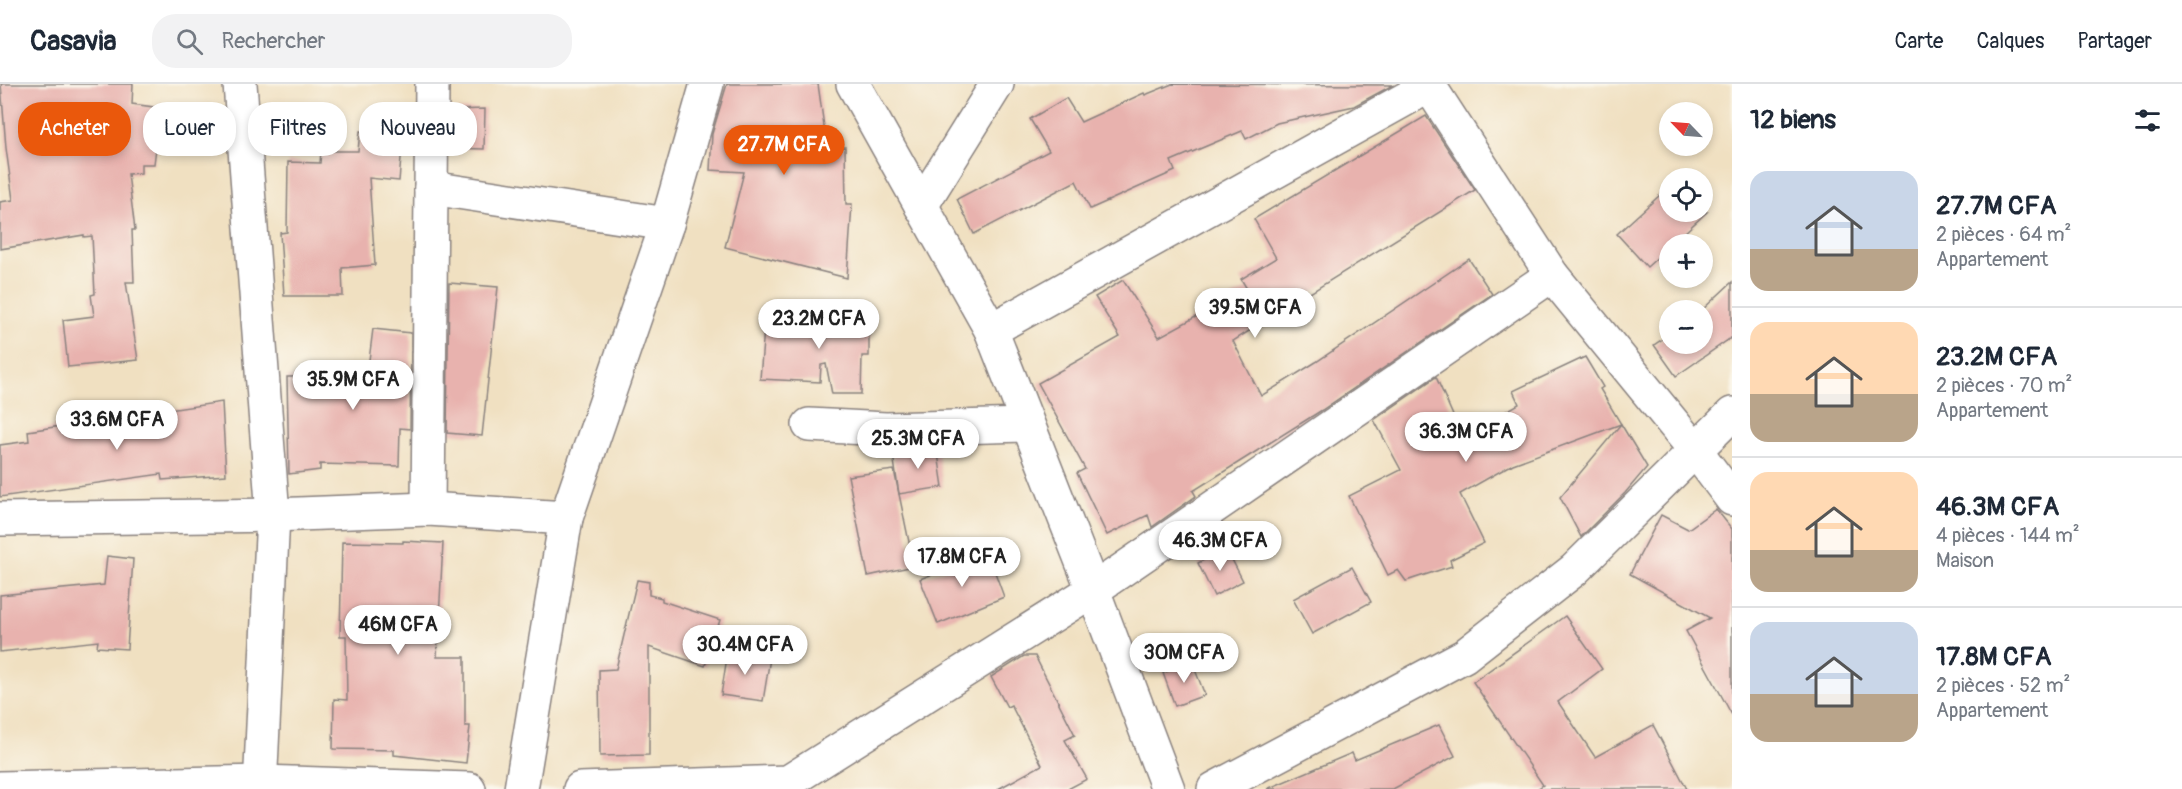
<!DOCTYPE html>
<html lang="fr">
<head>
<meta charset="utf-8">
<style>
	:root { --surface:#fff; --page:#f2f2f3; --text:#1f2937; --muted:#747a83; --line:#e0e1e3; --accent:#ea580c }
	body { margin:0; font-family:Pangolin,sans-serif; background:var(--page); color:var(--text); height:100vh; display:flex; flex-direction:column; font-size:22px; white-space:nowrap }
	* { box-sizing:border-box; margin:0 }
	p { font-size:20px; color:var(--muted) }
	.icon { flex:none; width:33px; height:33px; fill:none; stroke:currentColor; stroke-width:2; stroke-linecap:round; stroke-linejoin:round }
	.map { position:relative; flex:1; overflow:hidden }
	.panel { display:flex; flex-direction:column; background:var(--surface); width:450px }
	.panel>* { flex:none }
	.guide { position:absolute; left:18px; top:18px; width:570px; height:54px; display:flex; gap:12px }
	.needle { width:39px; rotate:295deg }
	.tools { position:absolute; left:1659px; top:18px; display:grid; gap:12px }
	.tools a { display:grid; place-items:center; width:54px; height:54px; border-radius:50%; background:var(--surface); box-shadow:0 3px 9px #0003; font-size:30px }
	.price { position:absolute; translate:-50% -51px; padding:0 14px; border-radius:21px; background:#fff; color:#222; font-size:20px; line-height:39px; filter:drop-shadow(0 2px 3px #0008) }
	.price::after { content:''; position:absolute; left:50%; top:36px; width:18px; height:14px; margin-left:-9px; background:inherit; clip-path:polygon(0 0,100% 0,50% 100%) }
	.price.on { background:var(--accent); color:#fff }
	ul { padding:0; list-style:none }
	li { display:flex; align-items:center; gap:18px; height:150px; padding:0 18px }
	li+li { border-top:2px solid var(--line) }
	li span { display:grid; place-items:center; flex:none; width:168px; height:120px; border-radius:18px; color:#555 }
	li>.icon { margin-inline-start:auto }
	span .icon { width:72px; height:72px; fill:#fffc; stroke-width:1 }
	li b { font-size:26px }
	h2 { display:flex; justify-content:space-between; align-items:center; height:72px; padding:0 18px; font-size:26px }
	.chip { padding:0 21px; border-radius:24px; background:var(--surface); box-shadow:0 3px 9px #0003; font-size:21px; line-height:54px }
	.chip.on { background:var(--accent); color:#fff }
	header { display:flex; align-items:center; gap:36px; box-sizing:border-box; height:84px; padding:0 30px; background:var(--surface); border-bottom:2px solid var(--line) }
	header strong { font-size:28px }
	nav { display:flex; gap:33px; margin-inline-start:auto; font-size:21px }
	.search { width:420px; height:54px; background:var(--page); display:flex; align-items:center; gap:15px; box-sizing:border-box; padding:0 21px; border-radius:24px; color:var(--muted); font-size:22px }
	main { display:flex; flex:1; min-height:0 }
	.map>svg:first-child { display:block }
	.building { fill:#e8b2ae }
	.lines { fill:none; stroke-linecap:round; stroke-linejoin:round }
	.minor-casing { stroke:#89817e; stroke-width:36 }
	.minor { stroke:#fff; stroke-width:33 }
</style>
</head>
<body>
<header>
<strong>Casavia</strong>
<div class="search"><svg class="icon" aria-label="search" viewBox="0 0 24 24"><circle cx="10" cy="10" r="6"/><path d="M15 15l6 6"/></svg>Rechercher</div>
<nav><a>Carte</a><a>Calques</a><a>Partager</a></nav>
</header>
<main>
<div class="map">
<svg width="1732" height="705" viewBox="0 0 1732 705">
	<rect width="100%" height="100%" fill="#fbf7ec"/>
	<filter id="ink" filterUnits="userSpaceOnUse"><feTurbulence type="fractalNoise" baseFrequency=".0167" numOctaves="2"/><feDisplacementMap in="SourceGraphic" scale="12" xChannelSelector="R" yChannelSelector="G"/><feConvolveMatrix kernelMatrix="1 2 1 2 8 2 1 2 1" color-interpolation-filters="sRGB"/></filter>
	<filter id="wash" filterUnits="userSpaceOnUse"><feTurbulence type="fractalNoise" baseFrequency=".008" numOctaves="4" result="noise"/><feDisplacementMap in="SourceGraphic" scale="24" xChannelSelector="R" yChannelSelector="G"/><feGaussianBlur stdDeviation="1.35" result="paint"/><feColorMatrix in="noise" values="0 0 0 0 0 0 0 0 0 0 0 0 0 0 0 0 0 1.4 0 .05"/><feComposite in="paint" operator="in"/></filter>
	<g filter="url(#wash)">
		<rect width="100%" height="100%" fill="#f0e0c1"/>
		<g id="blocks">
			<!-- building -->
			<g class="building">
				<polygon points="1,0 133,0 132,20 161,24 154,80 141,80 141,89 128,90 135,146 132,146 134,198 126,198 138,276 68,283 63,236 94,232 91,211 95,210 92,152 84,153 84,151 0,165 0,118 13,116 6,64"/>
				<polygon points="727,0 818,0 827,64 845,63 846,120 852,120 847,194 725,163 744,88 710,86 712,50"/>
				<polygon points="1172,0 1393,1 1354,22 1277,39 1246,55 1242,47 1171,77 1175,87 1090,125 1076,97 974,150 957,115 1049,67 1030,35 1066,14 1081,38 1144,9 1145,11"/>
				<polygon points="485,25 484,65 450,64 451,26"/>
				<polygon points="1426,32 1475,106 1233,257 1261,312 1316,278 1469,175 1492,210 1322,326 1193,407 1196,412 1152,443 1148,431 1107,451 1077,389 1085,385 1038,299 1120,253 1095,213 1123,196 1159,253 1247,205 1241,195 1276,174 1254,135"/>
				<polygon points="360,47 403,51 399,97 369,94 375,181 342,184 343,212 284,212 280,149 287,148 288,78 320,79 321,67 358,67"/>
				<polygon points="1670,102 1670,128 1707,128 1647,183 1617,150"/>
				<polygon points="1732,198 1732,253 1676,292 1654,261 1670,250 1670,260 1702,260 1702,226"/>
				<polygon points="449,199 498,203 482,352 447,349"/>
				<polygon points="869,229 869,272 862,272 861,310 832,310 826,280 821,281 820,298 760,295 764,244 792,245 791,231"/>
				<polygon points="373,245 411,249 410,345 400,344 399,382 320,380 320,386 289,390 287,293 367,292"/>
				<polygon points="1585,273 1603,303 1600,305 1621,340 1513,380 1460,410 1484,459 1450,476 1452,482 1406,497 1398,486 1388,491 1349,412 1401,386 1374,336 1436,293 1462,352 1519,320 1513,307"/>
				<polygon points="222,318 226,391 162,396 161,390 0,413 0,361 29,357 28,347"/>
				<polygon points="1621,340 1647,383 1625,409 1581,453 1560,413"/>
				<polygon points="937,363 943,403 899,410 893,370"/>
				<polygon points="894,386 914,482 868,492 848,392"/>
				<polygon points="1716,425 1732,445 1732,631 1686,547 1710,534 1630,490 1661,431 1688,445"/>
				<polygon points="403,457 443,459 437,573 465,573 465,642 470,642 466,679 394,671 394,666 333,665 334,615 347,616 346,552 340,552 342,458 403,459"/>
				<polygon points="1226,464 1243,497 1214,512 1198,479"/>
				<polygon points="988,469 1004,513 938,540 920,495"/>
				<polygon points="107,472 133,475 127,565 97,563 98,557 0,568 0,511 104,501"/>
				<polygon points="1352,483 1371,518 1312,550 1293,515"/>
				<polygon points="637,496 649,498 649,511 662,514 662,517 720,536 705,582 649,563 649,671 600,672 599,586 616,585"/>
				<polygon points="1565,532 1602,585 1558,618 1595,673 1653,641 1687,705 1537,705 1543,701 1473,598"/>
				<polygon points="728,567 770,574 763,617 721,611"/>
				<polygon points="1024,572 1035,572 1075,651 1065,656 1087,695 1068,705 998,705 1042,681 1011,621 1007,623 991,593"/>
				<polygon points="1192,578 1205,611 1175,622 1163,589"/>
				<polygon points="1439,641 1455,672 1393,705 1267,705 1352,669 1355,676"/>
			</g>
		</g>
	</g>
	<g filter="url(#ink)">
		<use href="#blocks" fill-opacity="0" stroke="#89817e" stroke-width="1.5"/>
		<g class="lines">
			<!-- minor casing -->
			<g class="minor-casing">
				<g id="minor">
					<polyline points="240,0 273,431 260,705"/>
					<polyline points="853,0 991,246 1093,506 1168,705"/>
					<polyline points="1428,0 1552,191 1696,367 1732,415"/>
					<polyline points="431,104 667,140 707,0"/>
					<polyline points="921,122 997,0"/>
					<polyline points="991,246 1429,2"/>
					<polyline points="809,341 886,345 1028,341"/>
					<polyline points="428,425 432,0"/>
					<polyline points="0,435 273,431 428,425 566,434"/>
					<polyline points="0,704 262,698 469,705"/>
					<polyline points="521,705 566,434 667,140"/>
					<polyline points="580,705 788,698 1093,506 1552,191"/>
					<polyline points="1214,705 1464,572 1574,486 1732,330"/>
				</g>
			</g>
			<!-- minor -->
			<use href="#minor" class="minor"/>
		</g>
	</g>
</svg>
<div class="tools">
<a><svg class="needle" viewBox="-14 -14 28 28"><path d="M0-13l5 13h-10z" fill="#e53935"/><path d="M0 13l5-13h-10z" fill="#747a83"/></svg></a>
<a><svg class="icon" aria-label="locate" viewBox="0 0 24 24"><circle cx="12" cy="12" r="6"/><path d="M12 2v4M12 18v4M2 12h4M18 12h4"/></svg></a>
<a>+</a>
<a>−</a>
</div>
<b class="price on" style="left:784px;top:92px">27.7M CFA</b>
<b class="price" style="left:1255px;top:255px">39.5M CFA</b>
<b class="price" style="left:819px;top:266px">23.2M CFA</b>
<b class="price" style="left:353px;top:327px">35.9M CFA</b>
<b class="price" style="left:117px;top:367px">33.6M CFA</b>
<b class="price" style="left:1466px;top:379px">36.3M CFA</b>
<b class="price" style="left:918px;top:386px">25.3M CFA</b>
<b class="price" style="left:1220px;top:488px">46.3M CFA</b>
<b class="price" style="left:962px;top:504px">17.8M CFA</b>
<b class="price" style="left:398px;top:572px">46M CFA</b>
<b class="price" style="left:745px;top:592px">30.4M CFA</b>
<b class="price" style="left:1184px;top:600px">30M CFA</b>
<div class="guide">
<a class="chip on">Acheter</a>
<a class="chip">Louer</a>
<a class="chip">Filtres</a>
<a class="chip">Nouveau</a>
</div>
</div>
<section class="panel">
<h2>12 biens<svg class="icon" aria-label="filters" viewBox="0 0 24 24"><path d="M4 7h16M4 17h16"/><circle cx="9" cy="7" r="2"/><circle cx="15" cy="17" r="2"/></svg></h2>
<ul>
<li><span style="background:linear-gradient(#c9d6e8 65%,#b9a48a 0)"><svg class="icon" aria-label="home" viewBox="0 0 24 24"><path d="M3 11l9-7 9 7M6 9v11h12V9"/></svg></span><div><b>27.7M CFA</b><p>2 pièces · 64 m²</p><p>Appartement</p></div></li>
<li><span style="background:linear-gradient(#ffd9b3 60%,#b9a48a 0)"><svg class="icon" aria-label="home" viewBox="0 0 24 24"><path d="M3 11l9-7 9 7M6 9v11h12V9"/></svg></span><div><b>23.2M CFA</b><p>2 pièces · 70 m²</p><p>Appartement</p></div></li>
<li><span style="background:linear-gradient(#ffd9b3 65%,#b9a48a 0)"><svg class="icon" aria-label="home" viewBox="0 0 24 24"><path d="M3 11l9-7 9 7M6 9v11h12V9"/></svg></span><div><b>46.3M CFA</b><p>4 pièces · 144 m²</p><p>Maison</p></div></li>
<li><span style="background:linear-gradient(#c9d6e8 60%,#b9a48a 0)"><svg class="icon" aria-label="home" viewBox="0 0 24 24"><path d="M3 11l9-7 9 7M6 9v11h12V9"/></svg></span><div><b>17.8M CFA</b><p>2 pièces · 52 m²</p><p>Appartement</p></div></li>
</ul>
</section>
</main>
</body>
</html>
